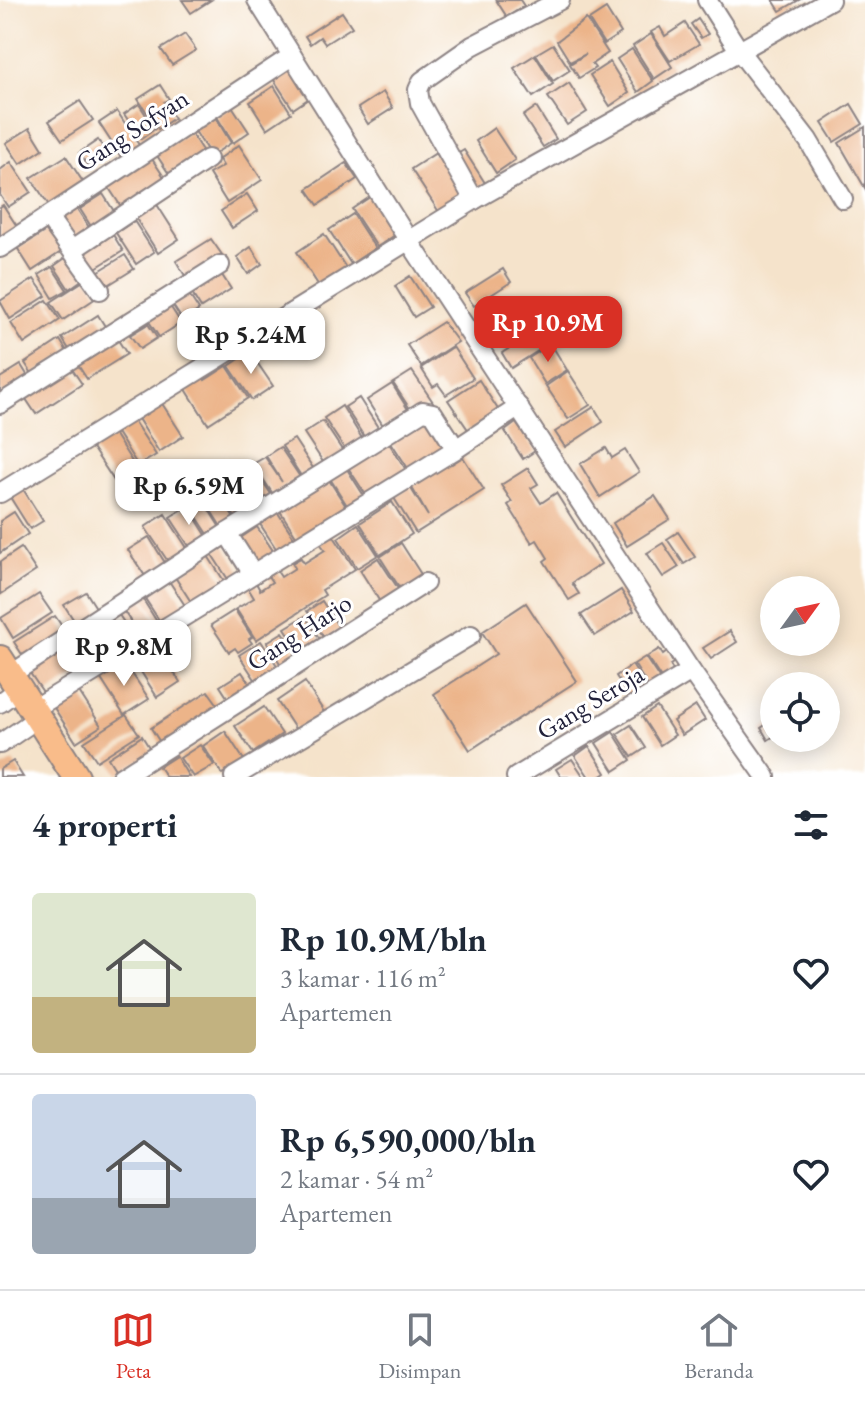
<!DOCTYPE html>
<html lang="id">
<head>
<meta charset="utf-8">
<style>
	:root { --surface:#fff; --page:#f2f2f3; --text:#1f2937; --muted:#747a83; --line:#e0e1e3; --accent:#d93025 }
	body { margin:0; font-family:"EB Garamond",serif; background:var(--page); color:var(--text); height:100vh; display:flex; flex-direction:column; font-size:30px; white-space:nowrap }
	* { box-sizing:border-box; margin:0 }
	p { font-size:26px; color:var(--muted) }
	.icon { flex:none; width:44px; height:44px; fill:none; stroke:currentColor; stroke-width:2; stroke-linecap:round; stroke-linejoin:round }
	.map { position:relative; height:777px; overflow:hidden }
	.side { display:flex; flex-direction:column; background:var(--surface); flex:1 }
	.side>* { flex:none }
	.needle { width:52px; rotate:57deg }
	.controls { position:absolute; left:760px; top:576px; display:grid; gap:16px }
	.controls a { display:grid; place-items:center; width:80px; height:80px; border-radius:50%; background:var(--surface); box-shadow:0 4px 20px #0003; font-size:40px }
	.price { position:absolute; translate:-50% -68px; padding:0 18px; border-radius:16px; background:#fff; color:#222; font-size:26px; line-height:52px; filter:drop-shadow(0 2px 4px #0008) }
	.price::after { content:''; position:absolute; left:50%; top:48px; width:24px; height:18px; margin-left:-12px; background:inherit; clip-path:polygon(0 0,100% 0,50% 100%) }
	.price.on { background:var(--accent); color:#fff }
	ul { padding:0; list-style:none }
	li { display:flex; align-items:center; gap:24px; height:200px; padding:0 32px }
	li+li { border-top:2px solid var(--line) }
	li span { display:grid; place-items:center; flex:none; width:224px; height:160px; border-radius:8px; color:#555 }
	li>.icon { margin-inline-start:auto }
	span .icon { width:96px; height:96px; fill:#fffc; stroke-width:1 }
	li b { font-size:34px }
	h2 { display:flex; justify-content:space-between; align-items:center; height:96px; padding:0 32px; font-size:34px }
	.menu { display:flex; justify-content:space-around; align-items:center; height:112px; border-top:2px solid var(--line); background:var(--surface); font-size:22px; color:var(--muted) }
	.menu a { display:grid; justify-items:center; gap:4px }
	.menu .on { color:var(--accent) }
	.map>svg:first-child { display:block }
	.building { fill:#ecb489 }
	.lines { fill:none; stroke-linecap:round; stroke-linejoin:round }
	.minor-casing { stroke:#8c8283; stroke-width:22 }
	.highway-casing { stroke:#8c8283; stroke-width:30 }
	.minor { stroke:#fff; stroke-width:18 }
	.highway { stroke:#f9bc8a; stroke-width:26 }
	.labels { text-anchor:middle; stroke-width:6; stroke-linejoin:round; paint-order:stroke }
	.street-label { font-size:26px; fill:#22223b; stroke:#fff }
</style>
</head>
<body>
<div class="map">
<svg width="865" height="777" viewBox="0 0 865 777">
	<rect width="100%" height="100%" fill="#fff"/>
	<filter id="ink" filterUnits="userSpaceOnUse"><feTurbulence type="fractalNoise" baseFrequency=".0125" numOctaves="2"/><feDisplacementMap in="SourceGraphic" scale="16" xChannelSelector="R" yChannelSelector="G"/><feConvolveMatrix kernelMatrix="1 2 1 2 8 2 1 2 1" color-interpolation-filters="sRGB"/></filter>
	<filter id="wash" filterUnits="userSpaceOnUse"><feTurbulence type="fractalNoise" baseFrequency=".006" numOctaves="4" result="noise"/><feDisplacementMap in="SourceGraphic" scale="32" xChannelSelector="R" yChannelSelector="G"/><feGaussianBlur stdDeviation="1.8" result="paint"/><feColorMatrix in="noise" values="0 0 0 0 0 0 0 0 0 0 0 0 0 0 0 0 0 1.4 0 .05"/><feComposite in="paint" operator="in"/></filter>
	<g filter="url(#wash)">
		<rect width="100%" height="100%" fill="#f5e3cb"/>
		<g id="blocks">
			<!-- building -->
			<g class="building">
				<polygon points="182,0 211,0 191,13"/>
				<polygon points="496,0 520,0 524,6 507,17"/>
				<polygon points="773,0 799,0 780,11"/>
				<polygon points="606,9 621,33 604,44 589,20"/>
				<polygon points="342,12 352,27 325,44 320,37 310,44 305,36"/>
				<polygon points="586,19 608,53 592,64 595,68 579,78 570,64 586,54 570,62 557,41"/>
				<polygon points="698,19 708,34 701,38 691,24"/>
				<polygon points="685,23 699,44 670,61 651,32 660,27 665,36"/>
				<polygon points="185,34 196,50 172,65 161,49"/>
				<polygon points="651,34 672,67 654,79 633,46"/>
				<polygon points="553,44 570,70 553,81 536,54"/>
				<polygon points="632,49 653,81 638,92 617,59"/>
				<polygon points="535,55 553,84 533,97 514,68"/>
				<polygon points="610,62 629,93 610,106 590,75"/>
				<polygon points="290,66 311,97 293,109 272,77"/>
				<polygon points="569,83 587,112 567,125 548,97"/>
				<polygon points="160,85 169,99 164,102 174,118 158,129 138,99"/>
				<polygon points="274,86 291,113 267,129 250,102"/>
				<polygon points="383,92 393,108 368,124 358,108"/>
				<polygon points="80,101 93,120 62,140 49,121"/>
				<polygon points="139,104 155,129 141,139 124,114"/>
				<polygon points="851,104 863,124 834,142 822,123"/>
				<polygon points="232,106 249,132 233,143 217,117"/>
				<polygon points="536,107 556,139 543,147 523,116"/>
				<polygon points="117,111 139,145 121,157 99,123"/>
				<polygon points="214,115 231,143 211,156 193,128"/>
				<polygon points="865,127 865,188 839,143"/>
				<polygon points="30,128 43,149 20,164 6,143"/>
				<polygon points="494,128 515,160 496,173 476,141"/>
				<polygon points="190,132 207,158 173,180 156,154"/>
				<polygon points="98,140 107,153 88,166 79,153"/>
				<polygon points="239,145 262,180 227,203 209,174 223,166 219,159"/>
				<polygon points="464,150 485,183 475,190 454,156"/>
				<polygon points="436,153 464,197 439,212 411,169"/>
				<polygon points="66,156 85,185 50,207 31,178"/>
				<polygon points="150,156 168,183 124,211 107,185"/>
				<polygon points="11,162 31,192 8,207 0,195 0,170"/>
				<polygon points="346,163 357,179 318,205 307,189"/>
				<polygon points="103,194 117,216 94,231 80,209"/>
				<polygon points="247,194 258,211 232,228 221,211"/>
				<polygon points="373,195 398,233 377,247 352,209"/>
				<polygon points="156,203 179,239 158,253 135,217"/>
				<polygon points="3,205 20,231 0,243 0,207"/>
				<polygon points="75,206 92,232 75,243 58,217"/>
				<polygon points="353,214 375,248 351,264 329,230"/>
				<polygon points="134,221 154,252 136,264 116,233"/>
				<polygon points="49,229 64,250 32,271 18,249"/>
				<polygon points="112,233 123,251 94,269 83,252"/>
				<polygon points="324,234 346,268 319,286 297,252"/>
				<polygon points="211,239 225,259 189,282 176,261"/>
				<polygon points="251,247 262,264 248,274 237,257"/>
				<polygon points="71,254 86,277 69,289 54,266"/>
				<polygon points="125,255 134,269 105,287 96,273"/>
				<polygon points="52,267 67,290 53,298 39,275"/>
				<polygon points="218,269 231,289 201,308 189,289"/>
				<polygon points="503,269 511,282 474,306 465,293"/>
				<polygon points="410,276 430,307 414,317 395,286"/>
				<polygon points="88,278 99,296 63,320 51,302"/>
				<polygon points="34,279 46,296 10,319 0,301"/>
				<polygon points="186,290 199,310 183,321 170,301"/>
				<polygon points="47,300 60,320 24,344 11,323"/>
				<polygon points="168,303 181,323 159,337 146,317"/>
				<polygon points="98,315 106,328 70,351 62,338"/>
				<polygon points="443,322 458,342 421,366 407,345"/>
				<polygon points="148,324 157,338 140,349 130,335"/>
				<polygon points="542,327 552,342 511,368 502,353"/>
				<polygon points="116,337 127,354 87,379 76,362"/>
				<polygon points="60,340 68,353 33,375 25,363"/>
				<polygon points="551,344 567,370 545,384 529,358"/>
				<polygon points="453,347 473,378 446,395 438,384 433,387 421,368"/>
				<polygon points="250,352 273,386 252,400 229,366"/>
				<polygon points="21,365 29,378 3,395 0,390 0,378"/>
				<polygon points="70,366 82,384 36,414 24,396"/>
				<polygon points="227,366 248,398 208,424 184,386 202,374 205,380"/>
				<polygon points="412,371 433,402 414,415 393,383"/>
				<polygon points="568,371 590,405 568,419 546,386"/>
				<polygon points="479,380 499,411 469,431 448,400"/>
				<polygon points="392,384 409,411 384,427 367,400"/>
				<polygon points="359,398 379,429 365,438 345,407"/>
				<polygon points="161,402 183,436 159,452 137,417"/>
				<polygon points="342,406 363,440 346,451 324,418"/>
				<polygon points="594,407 603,422 565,447 555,432"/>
				<polygon points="428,413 450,447 411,473 389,439"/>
				<polygon points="133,420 156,455 138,466 116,431"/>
				<polygon points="323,421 344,453 325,465 304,433"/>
				<polygon points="516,423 535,451 523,459 505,431"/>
				<polygon points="113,432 136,468 115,482 91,446"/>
				<polygon points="294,439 313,468 301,476 282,446"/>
				<polygon points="387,440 408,473 368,498 347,466"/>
				<polygon points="280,447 300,477 273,494 253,464 265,457 282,482 266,456"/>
				<polygon points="606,448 612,458 625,450 639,472 600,497 580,464"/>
				<polygon points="463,457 484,490 416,533 394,498 410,487 428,516 411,486 450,461 452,464"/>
				<polygon points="252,465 271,494 259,502 240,473"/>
				<polygon points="345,466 366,499 350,510 329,477"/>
				<polygon points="528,468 538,484 531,488 541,503 556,493 601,564 572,583 579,594 569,600 544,561 548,558 537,540 532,543 508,505 512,502 501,485"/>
				<polygon points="238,473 258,503 237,520 216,488"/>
				<polygon points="327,477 349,511 300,542 280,511"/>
				<polygon points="215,488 235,520 222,528 202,497"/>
				<polygon points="23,489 43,521 30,529 10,497"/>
				<polygon points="655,496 670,519 627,546 613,523"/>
				<polygon points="201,497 221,529 210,537 189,505"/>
				<polygon points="392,502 412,534 380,555 360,523"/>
				<polygon points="188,506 208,538 191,549 170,517"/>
				<polygon points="14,512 28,534 0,553 0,521"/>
				<polygon points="278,513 297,542 279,553 260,524"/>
				<polygon points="165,514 189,551 169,563 145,527"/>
				<polygon points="358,524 378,555 357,568 338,538"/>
				<polygon points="257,527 276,555 254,569 236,541"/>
				<polygon points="678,532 695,557 684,564 667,539"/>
				<polygon points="333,535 355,569 322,590 325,595 256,640 236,609 254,598 248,588 256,583 260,590 272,582 268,576 277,571 281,577 295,568 292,563 301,558 304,563 325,550 320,543"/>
				<polygon points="149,537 167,566 147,579 128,550"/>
				<polygon points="401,543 424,579 403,593 380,557"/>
				<polygon points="663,543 679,567 663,577 647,553"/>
				<polygon points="224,545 244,576 231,584 211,553"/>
				<polygon points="21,548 36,571 0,595 0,562"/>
				<polygon points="208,556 228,587 195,608 175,577"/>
				<polygon points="378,558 401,593 382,605 360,570"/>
				<polygon points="169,581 186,607 161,623 144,597"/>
				<polygon points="621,590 634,611 595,636 581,615"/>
				<polygon points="86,592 100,614 79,628 64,605"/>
				<polygon points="39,594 52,613 13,638 1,618"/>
				<polygon points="142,598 159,625 141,637 123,610"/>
				<polygon points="322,601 340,629 325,639 307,611"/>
				<polygon points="526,603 577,681 470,750 434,694 496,654 482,632"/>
				<polygon points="235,610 252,637 249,639 252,643 238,652 235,648 229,652 211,625"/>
				<polygon points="119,615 135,639 102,660 86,636"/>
				<polygon points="55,616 68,635 27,662 14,642"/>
				<polygon points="305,616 321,641 301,653 285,628"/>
				<polygon points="730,631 737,642 711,659 703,648"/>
				<polygon points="283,632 298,655 281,665 267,642"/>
				<polygon points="83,639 97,661 45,695 30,673"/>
				<polygon points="261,641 280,670 258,684 239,655"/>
				<polygon points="156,644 180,682 157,697 133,659"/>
				<polygon points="659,649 663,655 667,652 673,663 670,665 674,672 662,680 647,657"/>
				<polygon points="645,657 661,681 649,688 634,664"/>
				<polygon points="123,660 149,699 124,715 99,676"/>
				<polygon points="632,665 648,690 631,701 616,676"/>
				<polygon points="242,672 253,689 231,703 220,686"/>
				<polygon points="305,682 324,712 296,730 277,701"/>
				<polygon points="78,690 101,726 76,742 53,706"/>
				<polygon points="208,691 221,709 163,747 151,728"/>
				<polygon points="696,706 705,720 682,735 673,721"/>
				<polygon points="264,707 282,734 253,753 235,726"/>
				<polygon points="657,707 675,735 660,745 642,717"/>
				<polygon points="126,715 139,734 97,761 84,742"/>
				<polygon points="774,719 774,736 768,740 761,728"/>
				<polygon points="631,725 646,748 632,757 617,734"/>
				<polygon points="225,731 244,760 222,774 203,746"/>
				<polygon points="613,732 631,760 614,771 596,743"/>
				<polygon points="142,736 152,752 118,774 108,758"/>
				<polygon points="200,745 214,765 193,777 180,758"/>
				<polygon points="589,746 606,773 600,777 589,777 575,756"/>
				<polygon points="176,756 189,777 166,777 159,767"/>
				<polygon points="572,759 584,777 561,777 556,769"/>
				<polygon points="13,761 23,777 0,777 0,769"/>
			</g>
		</g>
	</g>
	<g filter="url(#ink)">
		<use href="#blocks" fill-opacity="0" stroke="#8c8283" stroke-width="2"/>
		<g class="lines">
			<!-- minor casing -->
			<g class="minor-casing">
				<g id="minor">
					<polyline points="257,0 409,241 691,671 766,777"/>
					<polyline points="707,0 740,52 808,140 843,199"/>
					<polyline points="474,200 420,103 418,90 422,81 472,46 560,0"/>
					<polyline points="48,217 100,290"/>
					<polyline points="0,248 292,56"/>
					<polyline points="72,250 208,159"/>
					<polyline points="0,404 220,265"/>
					<polyline points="0,493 474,200 830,0"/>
					<polyline points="227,533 253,574"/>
					<polyline points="10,675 227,533 423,411 433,413 456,449"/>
					<polyline points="0,703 19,689"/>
					<polyline points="32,710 456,449 519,407"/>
					<polyline points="0,744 38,718"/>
					<polyline points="121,777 425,583"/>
					<polyline points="234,777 471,635"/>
					<polyline points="516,777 691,671"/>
				</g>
			</g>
			<!-- highway casing -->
			<g class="highway-casing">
				<polyline id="highway" points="0,659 76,777"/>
			</g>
			<!-- minor -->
			<use href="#minor" class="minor"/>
			<!-- highway -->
			<use href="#highway" class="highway"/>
		</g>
	</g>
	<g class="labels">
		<!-- street labels -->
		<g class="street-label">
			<text transform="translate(132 130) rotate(-33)" y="9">Gang Sofyan</text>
			<text transform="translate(299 632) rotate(-33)" y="9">Gang Harjo</text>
			<text transform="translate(590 702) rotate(-31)" y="9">Gang Seroja</text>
		</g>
	</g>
</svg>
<div class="controls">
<a><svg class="needle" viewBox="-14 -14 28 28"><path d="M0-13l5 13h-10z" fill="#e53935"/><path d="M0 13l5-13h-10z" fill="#747a83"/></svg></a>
<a><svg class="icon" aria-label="locate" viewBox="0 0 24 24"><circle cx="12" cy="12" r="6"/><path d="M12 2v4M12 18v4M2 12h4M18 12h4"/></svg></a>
</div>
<b class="price on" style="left:548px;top:364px">Rp 10.9M</b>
<b class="price" style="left:251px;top:376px">Rp 5.24M</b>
<b class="price" style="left:189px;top:527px">Rp 6.59M</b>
<b class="price" style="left:124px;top:688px">Rp 9.8M</b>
</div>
<section class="side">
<h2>4 properti<svg class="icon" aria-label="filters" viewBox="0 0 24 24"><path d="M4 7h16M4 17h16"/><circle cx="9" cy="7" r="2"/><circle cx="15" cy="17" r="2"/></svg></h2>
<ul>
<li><span style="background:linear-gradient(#dfe7d0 65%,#c2b280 0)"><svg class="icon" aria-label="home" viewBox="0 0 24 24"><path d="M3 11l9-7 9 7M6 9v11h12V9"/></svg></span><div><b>Rp 10.9M/bln</b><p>3 kamar · 116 m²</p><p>Apartemen</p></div><svg class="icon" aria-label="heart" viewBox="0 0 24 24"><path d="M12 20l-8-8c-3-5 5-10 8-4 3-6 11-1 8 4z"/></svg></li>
<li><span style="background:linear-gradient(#c9d6e8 65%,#9aa5b1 0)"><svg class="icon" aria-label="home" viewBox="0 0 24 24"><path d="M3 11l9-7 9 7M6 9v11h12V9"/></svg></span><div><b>Rp 6,590,000/bln</b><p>2 kamar · 54 m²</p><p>Apartemen</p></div><svg class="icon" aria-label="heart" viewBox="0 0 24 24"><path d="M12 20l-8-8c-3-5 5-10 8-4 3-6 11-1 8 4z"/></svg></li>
</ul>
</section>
<nav class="menu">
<a class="on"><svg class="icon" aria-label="map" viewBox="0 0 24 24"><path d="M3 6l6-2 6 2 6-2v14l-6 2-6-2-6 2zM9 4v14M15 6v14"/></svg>Peta</a>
<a><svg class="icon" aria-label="saved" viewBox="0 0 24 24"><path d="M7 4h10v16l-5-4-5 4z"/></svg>Disimpan</a>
<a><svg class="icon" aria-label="home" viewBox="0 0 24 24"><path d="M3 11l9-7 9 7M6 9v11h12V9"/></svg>Beranda</a>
</nav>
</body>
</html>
